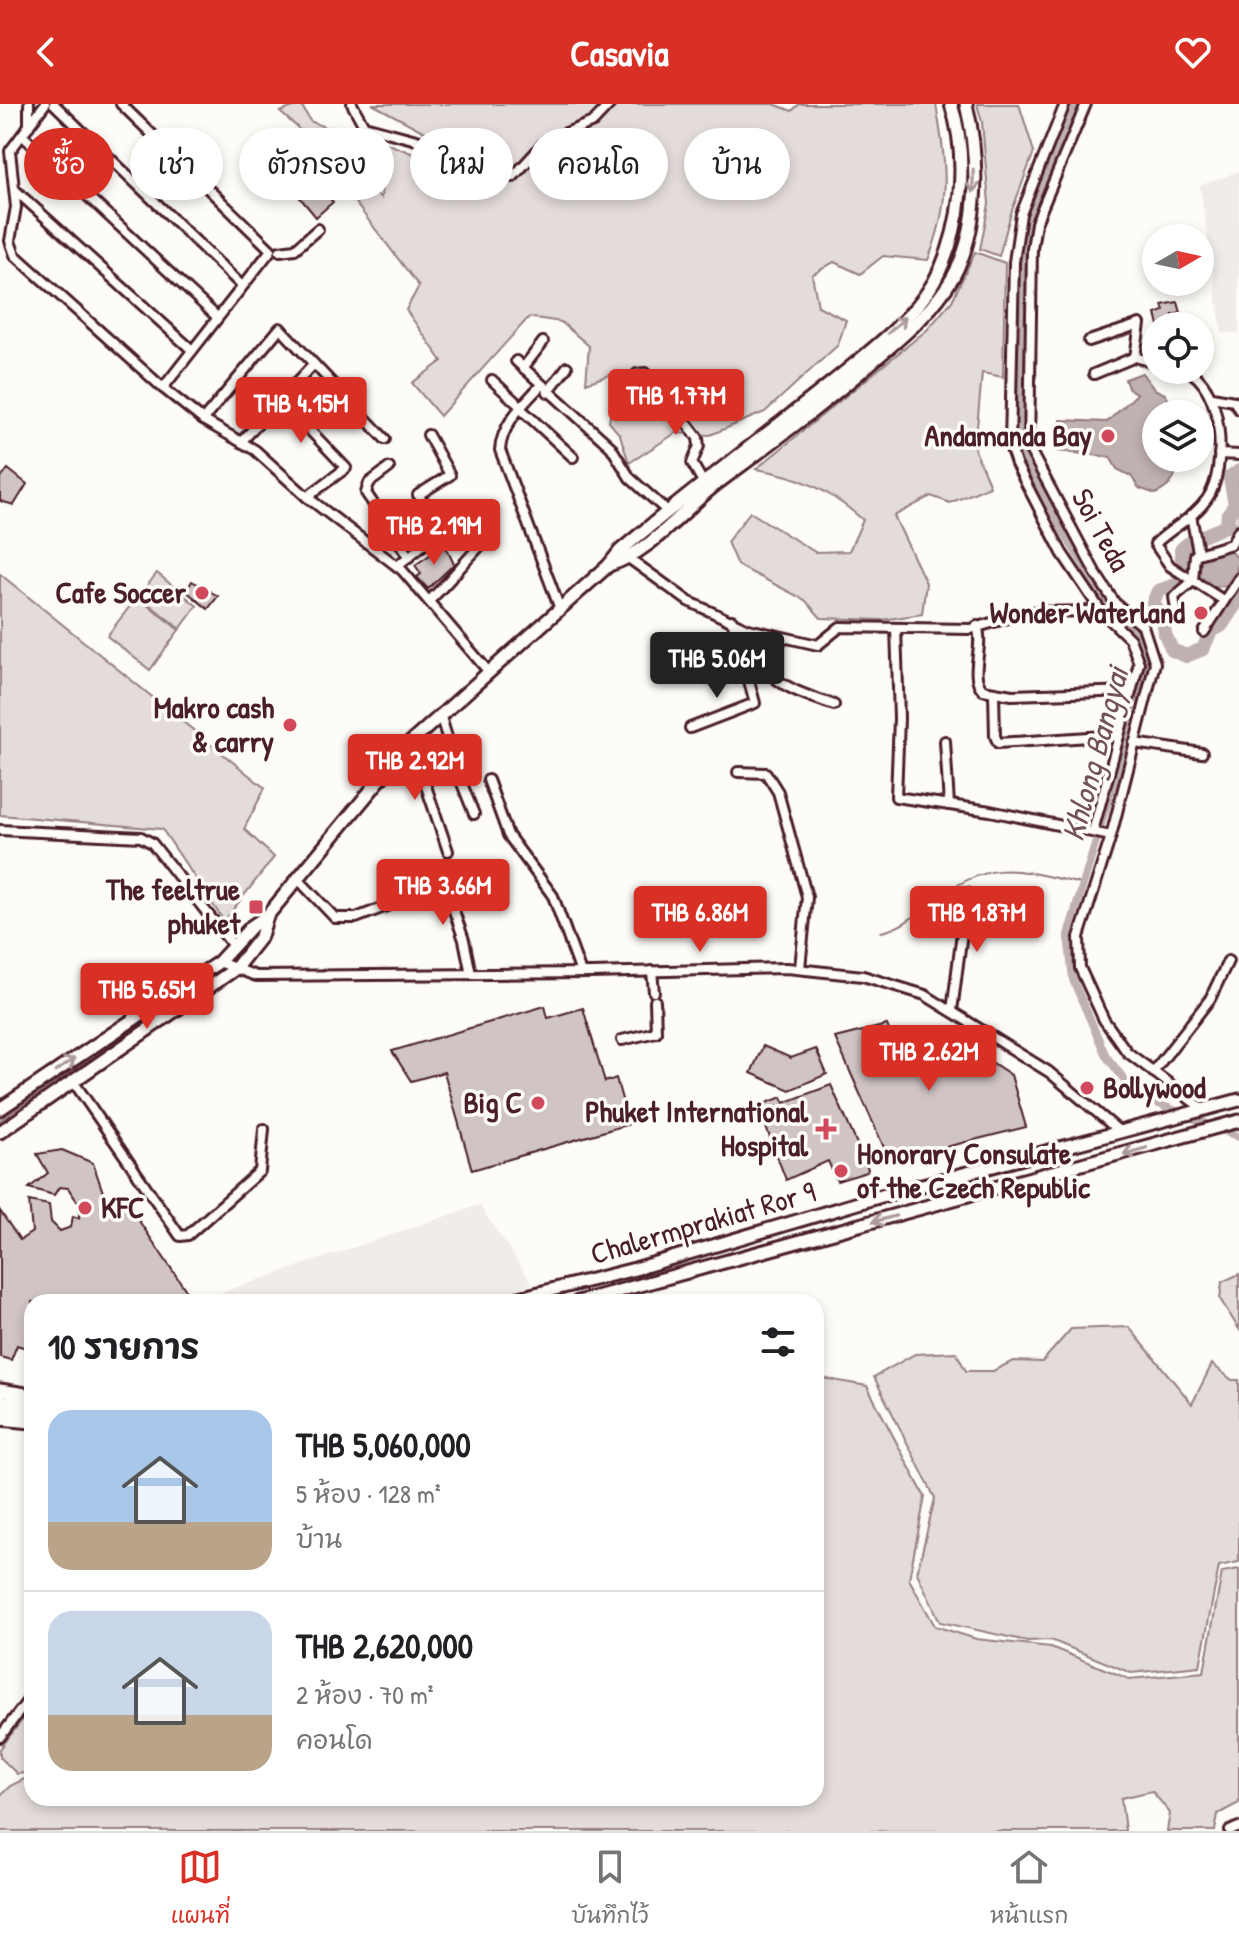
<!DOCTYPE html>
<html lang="th">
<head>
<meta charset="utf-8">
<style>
	:root { --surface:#fff; --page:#f6f6f6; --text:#202124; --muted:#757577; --line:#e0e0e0; --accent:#d93025 }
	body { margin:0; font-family:"Patrick Hand","Playpen Sans Thai",sans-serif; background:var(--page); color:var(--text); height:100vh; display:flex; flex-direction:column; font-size:30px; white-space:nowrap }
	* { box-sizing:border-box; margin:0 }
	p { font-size:26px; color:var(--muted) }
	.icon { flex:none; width:44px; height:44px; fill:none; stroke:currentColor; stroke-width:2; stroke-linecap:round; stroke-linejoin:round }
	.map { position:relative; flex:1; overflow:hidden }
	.side { position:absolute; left:24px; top:1190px; width:800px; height:512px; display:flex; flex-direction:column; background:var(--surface); border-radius:24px; box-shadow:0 4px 12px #0003 }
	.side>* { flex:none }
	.hud { position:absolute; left:24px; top:24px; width:800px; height:72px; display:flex; gap:16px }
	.needle { width:52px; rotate:81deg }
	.tools { position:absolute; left:1142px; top:120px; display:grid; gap:16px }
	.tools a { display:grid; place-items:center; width:72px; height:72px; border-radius:50%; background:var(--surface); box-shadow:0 4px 12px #0003; font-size:40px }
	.price { position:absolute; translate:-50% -68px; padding:0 18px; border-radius:8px; background:var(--accent); color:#fff; font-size:26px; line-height:52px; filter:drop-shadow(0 2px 4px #0008) }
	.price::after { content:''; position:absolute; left:50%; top:48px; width:24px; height:18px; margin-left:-12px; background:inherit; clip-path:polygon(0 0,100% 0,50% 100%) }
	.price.on { background:#222; color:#fff }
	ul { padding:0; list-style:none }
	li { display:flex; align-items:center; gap:24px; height:200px; padding:0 24px }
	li+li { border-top:2px solid var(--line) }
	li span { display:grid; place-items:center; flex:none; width:224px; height:160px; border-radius:24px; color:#555 }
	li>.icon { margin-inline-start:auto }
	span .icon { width:96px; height:96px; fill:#fffc; stroke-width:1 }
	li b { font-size:34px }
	h2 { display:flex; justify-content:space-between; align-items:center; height:96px; padding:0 24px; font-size:34px }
	.chip { padding:0 28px; border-radius:36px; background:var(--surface); box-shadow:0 4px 12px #0003; font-size:28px; line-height:72px }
	.chip.on { background:var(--accent); color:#fff }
	header { display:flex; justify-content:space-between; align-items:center; height:104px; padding:0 24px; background:var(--accent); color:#fff; font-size:36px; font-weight:700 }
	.dock { display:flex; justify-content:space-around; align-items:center; height:112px; border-top:2px solid var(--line); background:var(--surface); font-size:22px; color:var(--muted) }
	.dock a { display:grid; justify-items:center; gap:4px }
	.dock .on { color:var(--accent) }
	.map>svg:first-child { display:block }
	.built { fill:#f0ece8 }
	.green { fill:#e3dcda; stroke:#967e82; stroke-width:2 }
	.water { fill:#c0b1b1; stroke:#91777b; stroke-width:2 }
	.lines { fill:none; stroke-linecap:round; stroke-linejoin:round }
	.stream { stroke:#91777b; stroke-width:2 }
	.canal { stroke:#c0b1b1; stroke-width:8 }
	.river { stroke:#c0b1b1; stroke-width:14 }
	.building { fill:#d0c5c4; stroke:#4a1f2b; stroke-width:2 }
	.minor-casing { stroke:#4a1f2b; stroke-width:14 }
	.major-casing { stroke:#4a1f2b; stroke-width:17 }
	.minor { stroke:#fdfcf7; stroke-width:8 }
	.major { stroke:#fdfcf7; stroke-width:11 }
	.oneway { stroke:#ac999b }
	.poi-dot { fill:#d1495b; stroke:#fdfcf7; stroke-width:3 }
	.labels { text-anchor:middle; stroke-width:7; stroke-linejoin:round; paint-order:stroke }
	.poi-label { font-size:30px; font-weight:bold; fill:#4a1f2b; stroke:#fdfcf7; text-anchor:end }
	.street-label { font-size:30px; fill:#4a1f2b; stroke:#fdfcf7 }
	.water-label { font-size:32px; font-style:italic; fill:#73525a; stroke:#fdfcf7 }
</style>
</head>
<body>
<header><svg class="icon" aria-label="back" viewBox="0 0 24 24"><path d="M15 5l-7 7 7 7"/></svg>Casavia<svg class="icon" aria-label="heart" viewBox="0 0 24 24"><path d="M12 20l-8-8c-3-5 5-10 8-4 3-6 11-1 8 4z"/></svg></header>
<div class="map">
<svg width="1239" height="1727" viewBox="0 0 1239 1727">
	<rect width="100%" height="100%" fill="#fdfcf7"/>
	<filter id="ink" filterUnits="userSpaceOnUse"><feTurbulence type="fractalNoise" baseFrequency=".0125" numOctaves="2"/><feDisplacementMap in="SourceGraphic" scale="16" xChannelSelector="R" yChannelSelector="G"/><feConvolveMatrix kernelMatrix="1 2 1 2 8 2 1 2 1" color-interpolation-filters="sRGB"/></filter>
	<g filter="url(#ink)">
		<!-- built -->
		<g class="built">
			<polygon points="1239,67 1239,228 1222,230 1200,82"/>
			<polygon points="479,1101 533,1180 467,1198 219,1198 214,1191"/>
		</g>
		<!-- green -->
		<g class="green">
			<path d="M301,0L310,17L348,33L358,74L381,94L383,60L373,34L419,52L436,34L372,0H774L792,7L799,0H936C946,61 952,97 928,156L883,152L860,170L834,158L812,171L818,202L846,216L838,241L765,308L710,331L676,329L629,359L620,331L609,318L612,301L639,311L646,287L618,268L586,279L589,242L561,218L529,213L440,312L412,279L442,257L406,206L419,182L297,23L280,8Z"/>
			<polygon points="977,0 1019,0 1034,48 1011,109 999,152 980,145 989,100 982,18"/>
			<path d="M975,148L1005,159L1003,273L982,269L975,346L990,382L950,399L931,392L894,412L926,479L922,510L882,516L821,514L805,496L737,461L727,438L750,408L815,448L849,447L863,416C829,386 801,372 756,365L928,225L952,197Z"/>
			<polygon points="1231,365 1239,367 1239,427 1227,421 1228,410 1235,401 1226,381 1226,369"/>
			<polygon points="157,469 197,502 180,525 139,492"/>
			<polygon points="0,470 265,684 244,725 274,753 224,817 162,725 0,711"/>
			<polygon points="137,493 179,526 150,566 107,532"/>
			<polygon points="218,868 219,869 0,1020 0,1016"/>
			<polygon points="1239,1170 1239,1225 1220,1195 1222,1178"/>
			<polygon points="1129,1223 1192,1300 1212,1260 1232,1276 1239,1276 1239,1458 1219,1462 1200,1562 1131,1569 1051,1536 1027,1537 940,1518 917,1469 935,1394 874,1273 915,1250 956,1248 966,1267 993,1267 1013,1257 1042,1258 1071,1225"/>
			<polygon points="816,1273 867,1282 925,1393 909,1475 935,1522 976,1535 1051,1543 1129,1575 1204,1568 1222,1468 1239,1465 1239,1699 1218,1710 1215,1727 1167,1727 1170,1709 1152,1687 1121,1694 1125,1727 0,1727 0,1692 10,1682 32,1671 32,1694 816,1694"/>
			<polygon points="32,1603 32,1668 17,1670 0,1653 0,1645"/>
		</g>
		<!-- water -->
		<g class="water">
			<path d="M1142,269L1154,285L1165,290L1177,309L1156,310V354H1178C1176,372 1174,382 1155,390L1139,384L1131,372L1117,365L1110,353L1058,347L1061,316L1107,318L1137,290L1128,284L1125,275Z"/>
			<polygon points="1226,444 1239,455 1235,473 1225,482 1215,483 1199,472 1197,456 1199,452"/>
		</g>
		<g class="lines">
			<!-- stream -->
			<path class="stream" d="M881,828C902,824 917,810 934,797C992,752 1019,766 1085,781"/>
			<!-- canal -->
			<polyline class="canal" points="1077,0 1028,114 1022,142 1019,344 1066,432 1107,500 1139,531 1147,549 1148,563 1068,831 1073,876 1106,952 1124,975 1142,993 1239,1033"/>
			<!-- river -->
			<g class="river">
				<polyline points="1227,421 1228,410 1235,401 1230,374 1239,367"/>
				<path d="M1239,427L1227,421C1213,429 1189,435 1181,446L1183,464L1178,480L1158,487L1153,499L1163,514L1165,530L1172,546L1186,552L1203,545L1211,527L1221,522L1239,495"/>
			</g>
		</g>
		<!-- building -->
		<g class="building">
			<polygon points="280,34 333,98 316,113 263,49"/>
			<polygon points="1178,198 1181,209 1173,211 1176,222 1159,222 1156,210 1164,207 1162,201"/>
			<polygon points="8,365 27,380 14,401 0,397 0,375"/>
			<polygon points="445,441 454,460 428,485 417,473 421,470 415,461"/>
			<polygon points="192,477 218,492 208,505 186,487"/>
			<polygon points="545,902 548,914 583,904 605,978 616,974 629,1020 472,1066 444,968 411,977 392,947"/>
			<polygon points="887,921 898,950 958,936 1011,971 1026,1023 890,1057 835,934"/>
			<polygon points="763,942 791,954 816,945 827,970 790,986 751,969"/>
			<polygon points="831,981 868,1065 867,1068 837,1077 828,1057 786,1076 758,1002 782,993 784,999"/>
			<polygon points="62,1046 93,1059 107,1100 122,1092 194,1198 32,1198 32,1246 17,1241 11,1256 0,1253 0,1107 20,1136 32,1128 29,1097 49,1101 51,1118 60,1127 71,1123 73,1112 79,1114 79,1107 83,1108 85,1099 77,1097 68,1084 59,1083 54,1091 29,1084 48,1069 37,1050"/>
		</g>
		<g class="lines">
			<!-- minor casing -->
			<g class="minor-casing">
				<g id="minor">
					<polyline points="29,0 29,22"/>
					<polyline points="45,0 10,47 16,103 10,137 15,151 163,284 203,316 255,346 307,393 402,466 488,567"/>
					<polyline points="54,0 241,181"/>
					<polyline points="121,0 271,146 163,284"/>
					<polyline points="352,0 364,22 450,45 493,71 513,73 546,37 593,18 610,0"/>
					<polyline points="1065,0 1021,110 1014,158 1010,342 1016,360 1062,449 1101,507 1130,535 1139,559 1093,727"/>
					<polyline points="1086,0 1036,119 1032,145 1029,344 1096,470 1115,499 1143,522 1155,559 1111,732 1079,833 1080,864 1104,916 1127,948 1203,1005"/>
					<polyline points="22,31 216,212"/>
					<polyline points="15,86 192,246"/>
					<polyline points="280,147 295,145 318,125"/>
					<polyline points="1089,237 1140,220 1135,253 1156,259"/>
					<polyline points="516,257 611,343 630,374 667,407"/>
					<polyline points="523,264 543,238"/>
					<path d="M1186,266C1224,281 1228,366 1207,395C1194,414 1171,424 1155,440L1170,462L1223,496"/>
					<polyline points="637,270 645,269 661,285 698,334 699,342 692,359 703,378"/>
					<polyline points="1094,270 1135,253"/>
					<polyline points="492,276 521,303"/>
					<path d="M541,281C524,300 502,319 500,346L560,505"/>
					<polyline points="548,288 567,263"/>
					<polyline points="1212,293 1234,297 1239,305"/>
					<polyline points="280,295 346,364 307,393"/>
					<polyline points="521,305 573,353"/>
					<polyline points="203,316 280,224 385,335"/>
					<polyline points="241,338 314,260"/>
					<polyline points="1219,350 1239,351"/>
					<polyline points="389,364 369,379 366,389 409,453"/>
					<polyline points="1191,411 1198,448"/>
					<polyline points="1231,440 1239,426"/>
					<polyline points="623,450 688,497 748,525 818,541 840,523 971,525 1028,508 1101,507"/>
					<polyline points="397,462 443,425 418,391 450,371 428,331"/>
					<path d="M429,497C450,477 467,454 488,434"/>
					<polyline points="1177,512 1174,493 1193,477 1195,451 1231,440"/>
					<path d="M977,522C985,542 968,571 983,586L1012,591L1131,587"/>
					<polyline points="896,524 899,614 896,693 990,707 1111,732"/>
					<path d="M748,525C764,579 784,583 834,601"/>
					<polyline points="1204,528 1239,474"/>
					<polyline points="994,589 995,632 998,639 1119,631"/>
					<polyline points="440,610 457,667 474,710"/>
					<polyline points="690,624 755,599 732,516"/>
					<polyline points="945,637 949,701"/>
					<polyline points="411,638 448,747"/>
					<polyline points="1134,639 1202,649"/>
					<polyline points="738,668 766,669 778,688 807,793 800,864"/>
					<polyline points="488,676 508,731 553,792 581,869"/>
					<polyline points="0,726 141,733 152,739 234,843"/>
					<polyline points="441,769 464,836 471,870"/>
					<polyline points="298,775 335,814 356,814 387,802"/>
					<polyline points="219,858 256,872 591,869 787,864 863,872 925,891 1049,968 1119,1027"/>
					<polyline points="652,867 654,888"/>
					<polyline points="952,907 967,789"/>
					<polyline points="622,936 656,928 655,897"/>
					<polyline points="1153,968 1210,895 1228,857"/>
					<polyline points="73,977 180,1132 188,1131 260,1067 264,1025"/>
					<polyline points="0,1633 32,1591"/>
					<polyline points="1230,1727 1239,1723"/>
				</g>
			</g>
			<!-- major casing -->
			<g class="major-casing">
				<g id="major">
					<path d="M609,461C650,449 682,407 715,381C771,339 826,299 878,253C906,229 934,206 953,173C980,125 979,53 966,0"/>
					<path d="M0,1005L219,858L252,822L267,812L411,638L609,461L620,447C688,389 760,336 830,280C865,251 911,218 934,178C962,127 969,55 951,0"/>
					<polyline points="0,1028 235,865 261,832 267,812"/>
					<polyline points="503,1198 635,1165 885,1091 1239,996"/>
					<polyline points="578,1198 1239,1017"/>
					<polyline points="0,1286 32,1291"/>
					<polyline points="0,1297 32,1301"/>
					<polyline points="0,1305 32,1310"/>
					<polyline points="0,1315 32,1318"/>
				</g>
			</g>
			<!-- minor -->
			<use href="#minor" class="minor"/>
			<!-- major -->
			<use href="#major" class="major"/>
		</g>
		<!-- one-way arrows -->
		<defs><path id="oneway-shaft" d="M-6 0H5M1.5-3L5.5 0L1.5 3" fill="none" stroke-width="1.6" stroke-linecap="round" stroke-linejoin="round" transform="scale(2)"/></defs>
		<g class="oneway">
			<use href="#oneway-shaft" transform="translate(973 77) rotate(91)"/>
			<use href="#oneway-shaft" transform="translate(897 221) rotate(-43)"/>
			<use href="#oneway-shaft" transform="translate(65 961) rotate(-34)"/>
			<use href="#oneway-shaft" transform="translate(1135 1047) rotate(164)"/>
			<use href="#oneway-shaft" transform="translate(884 1115) rotate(165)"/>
		</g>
	</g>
	<!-- markers -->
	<g class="poi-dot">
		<circle cx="1108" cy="332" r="8"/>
		<circle cx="202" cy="489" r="8"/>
		<circle cx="1201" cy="509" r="8"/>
		<circle cx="290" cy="621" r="8"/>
		<rect x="248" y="795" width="16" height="16" rx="4"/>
		<circle cx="1087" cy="984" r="8"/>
		<circle cx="538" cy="999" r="8"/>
		<path d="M822 1013h8v8h8v8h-8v8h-8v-8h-8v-8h8z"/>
		<circle cx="841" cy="1067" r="8"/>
		<circle cx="85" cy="1104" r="8"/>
	</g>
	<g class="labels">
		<!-- poi labels -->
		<g class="poi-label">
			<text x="1092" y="342">Andamanda Bay</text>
			<text x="186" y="499">Cafe Soccer</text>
			<text x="1185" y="519">Wonder Waterland</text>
			<text x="274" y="614">Makro cash<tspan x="274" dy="34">&amp; carry</tspan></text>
			<text x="240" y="796">The feeltrue<tspan x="240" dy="34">phuket</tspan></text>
			<text x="1103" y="994" text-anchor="start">Bollywood</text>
			<text x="522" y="1009">Big C</text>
			<text x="808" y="1018">Phuket International<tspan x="808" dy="34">Hospital</tspan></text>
			<text x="857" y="1060" text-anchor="start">Honorary Consulate<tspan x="857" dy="34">of the Czech Republic</tspan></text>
			<text x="101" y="1114" text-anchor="start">KFC</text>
		</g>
		<!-- street labels -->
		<g class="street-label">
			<text transform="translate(1101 426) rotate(61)" y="10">Soi Teda</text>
			<text transform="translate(703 1119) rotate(-16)" y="10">Chalermprakiat Ror 9</text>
		</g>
		<!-- water labels -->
		<g class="water-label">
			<text transform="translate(1095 650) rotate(-75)" y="11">Khlong Bangyai</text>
		</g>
	</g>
</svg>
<div class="tools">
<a><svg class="needle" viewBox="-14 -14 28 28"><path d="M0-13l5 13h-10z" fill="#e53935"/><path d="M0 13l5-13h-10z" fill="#757577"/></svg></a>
<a><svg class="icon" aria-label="locate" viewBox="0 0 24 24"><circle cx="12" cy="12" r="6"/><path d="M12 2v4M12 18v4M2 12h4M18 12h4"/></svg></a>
<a><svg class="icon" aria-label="layers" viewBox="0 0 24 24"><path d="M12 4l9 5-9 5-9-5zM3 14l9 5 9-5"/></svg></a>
</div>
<b class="price" style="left:676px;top:333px">THB 1.77M</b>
<b class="price" style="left:301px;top:341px">THB 4.15M</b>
<b class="price" style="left:434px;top:463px">THB 2.19M</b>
<b class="price on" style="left:717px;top:596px">THB 5.06M</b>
<b class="price" style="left:415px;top:698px">THB 2.92M</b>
<b class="price" style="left:443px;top:823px">THB 3.66M</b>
<b class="price" style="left:700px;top:850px">THB 6.86M</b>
<b class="price" style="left:977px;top:850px">THB 1.87M</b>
<b class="price" style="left:147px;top:927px">THB 5.65M</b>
<b class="price" style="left:929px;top:989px">THB 2.62M</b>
<div class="hud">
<a class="chip on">ซื้อ</a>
<a class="chip">เช่า</a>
<a class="chip">ตัวกรอง</a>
<a class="chip">ใหม่</a>
<a class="chip">คอนโด</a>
<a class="chip">บ้าน</a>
</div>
<section class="side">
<h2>10 รายการ<svg class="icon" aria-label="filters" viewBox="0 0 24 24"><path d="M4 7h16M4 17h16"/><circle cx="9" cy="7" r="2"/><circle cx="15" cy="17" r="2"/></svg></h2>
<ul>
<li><span style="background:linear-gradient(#a9c7e8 70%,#b9a48a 0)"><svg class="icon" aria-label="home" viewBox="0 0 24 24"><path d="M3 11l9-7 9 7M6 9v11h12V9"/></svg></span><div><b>THB 5,060,000</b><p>5 ห้อง · 128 m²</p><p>บ้าน</p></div></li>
<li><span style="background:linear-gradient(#c9d6e8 65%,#b9a48a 0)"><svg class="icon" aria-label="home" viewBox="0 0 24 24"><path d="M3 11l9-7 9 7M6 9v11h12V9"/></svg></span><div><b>THB 2,620,000</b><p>2 ห้อง · 70 m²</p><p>คอนโด</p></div></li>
</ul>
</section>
</div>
<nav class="dock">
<a class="on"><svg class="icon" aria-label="map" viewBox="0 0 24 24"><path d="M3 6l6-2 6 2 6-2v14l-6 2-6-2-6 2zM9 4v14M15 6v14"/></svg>แผนที่</a>
<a><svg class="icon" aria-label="saved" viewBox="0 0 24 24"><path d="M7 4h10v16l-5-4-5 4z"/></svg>บันทึกไว้</a>
<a><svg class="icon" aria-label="home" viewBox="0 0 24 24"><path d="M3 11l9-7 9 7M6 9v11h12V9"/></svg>หน้าแรก</a>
</nav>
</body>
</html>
